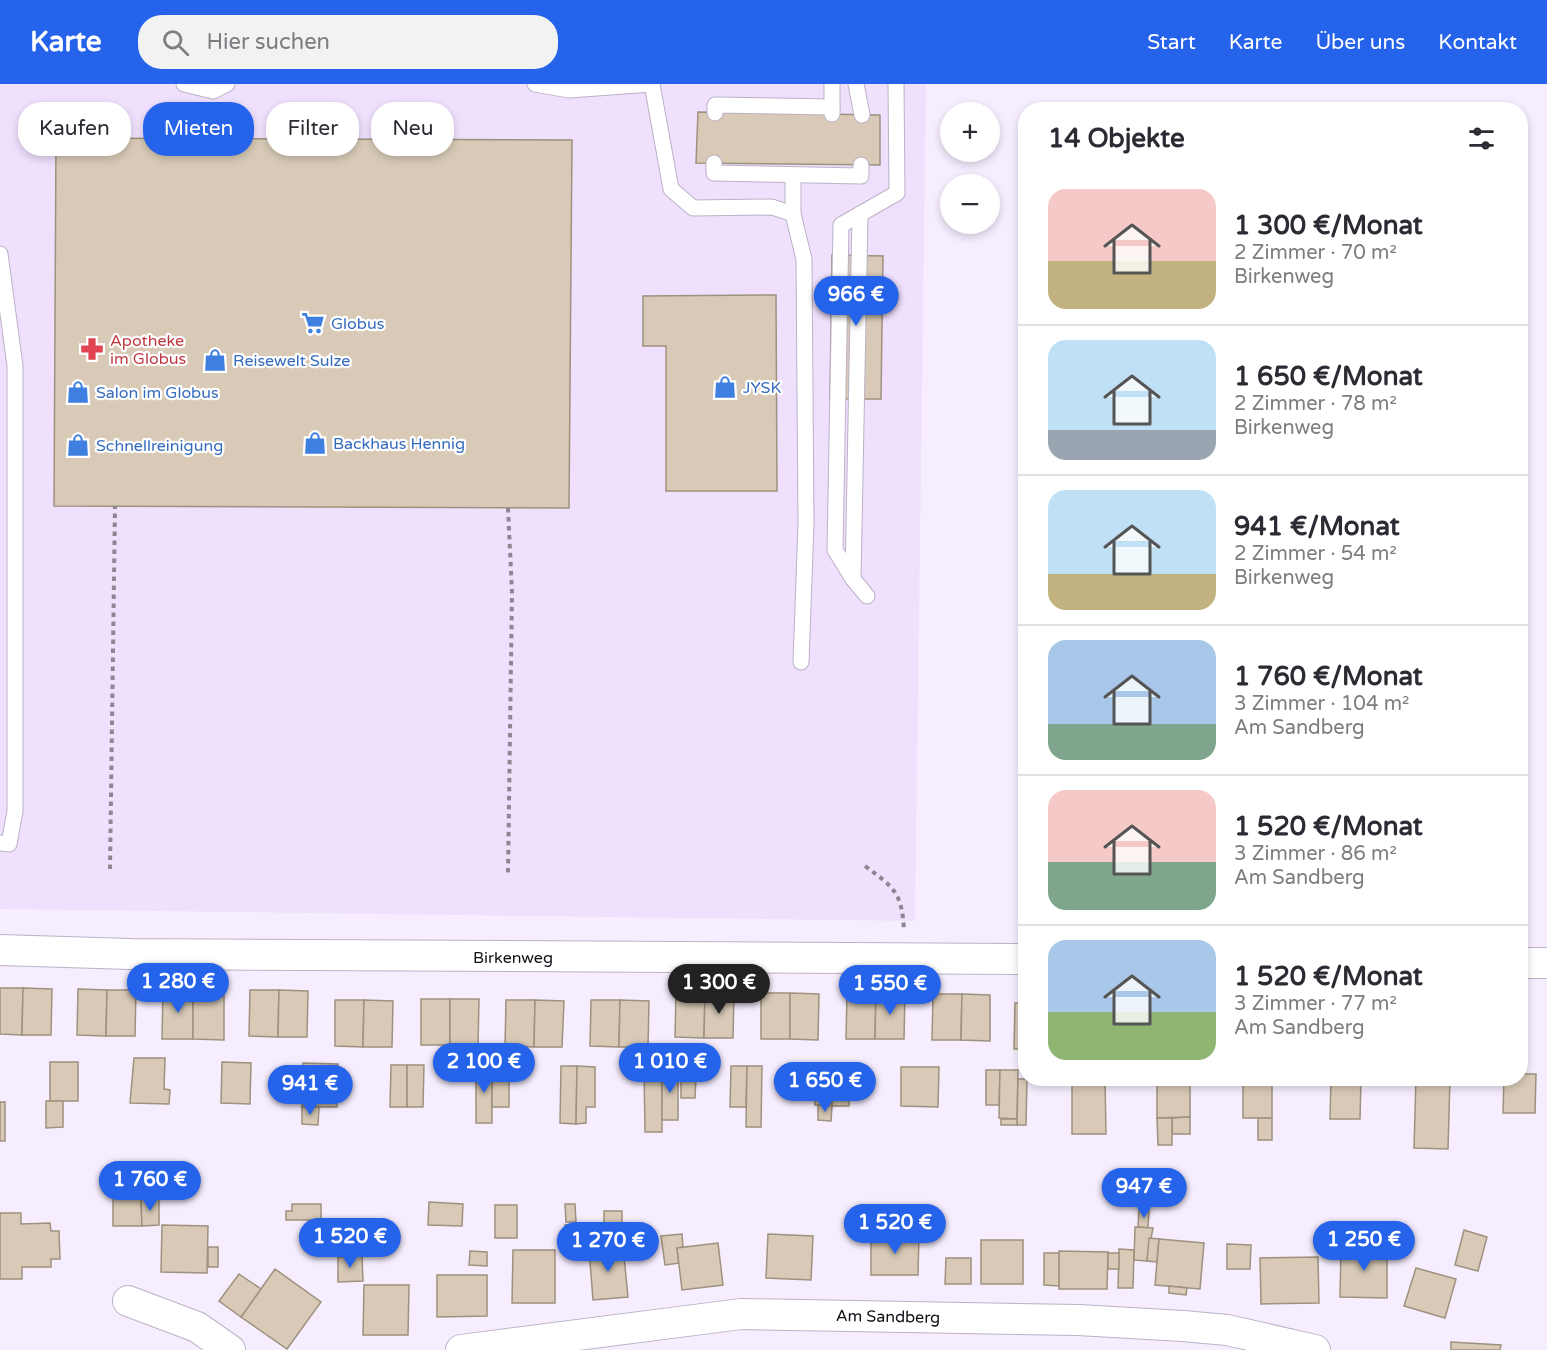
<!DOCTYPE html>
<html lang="de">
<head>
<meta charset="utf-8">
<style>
	:root { --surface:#fff; --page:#f2f2f3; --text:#2b2b33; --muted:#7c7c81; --line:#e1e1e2; --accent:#2563eb }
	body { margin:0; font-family:"Varela Round",sans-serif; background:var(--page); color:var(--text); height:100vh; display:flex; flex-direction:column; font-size:22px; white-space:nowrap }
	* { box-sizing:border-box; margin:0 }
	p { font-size:20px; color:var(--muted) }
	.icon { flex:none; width:33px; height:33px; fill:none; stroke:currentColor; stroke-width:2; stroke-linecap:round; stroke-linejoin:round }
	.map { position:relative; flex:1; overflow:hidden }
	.drawer { position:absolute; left:1018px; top:18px; width:510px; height:984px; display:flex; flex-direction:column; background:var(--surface); border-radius:24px; box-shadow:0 3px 9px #0003 }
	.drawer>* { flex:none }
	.top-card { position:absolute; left:18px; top:18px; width:570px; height:54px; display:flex; gap:12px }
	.fabs { position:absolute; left:940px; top:18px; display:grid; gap:12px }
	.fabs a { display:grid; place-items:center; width:60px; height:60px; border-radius:50%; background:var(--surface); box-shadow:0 3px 9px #0003; font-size:30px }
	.price { position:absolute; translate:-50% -51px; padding:0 14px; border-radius:21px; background:var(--accent); color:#fff; font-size:20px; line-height:39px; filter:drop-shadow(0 2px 3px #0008) }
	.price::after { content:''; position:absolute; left:50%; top:36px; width:18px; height:14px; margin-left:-9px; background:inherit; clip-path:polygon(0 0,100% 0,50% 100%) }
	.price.current { background:#222; color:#fff }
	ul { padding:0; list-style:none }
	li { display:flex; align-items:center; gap:18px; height:150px; padding:0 30px }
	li+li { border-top:2px solid var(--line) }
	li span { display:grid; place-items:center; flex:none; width:168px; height:120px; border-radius:18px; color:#555 }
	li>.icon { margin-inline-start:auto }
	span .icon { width:72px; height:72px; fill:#fffc; stroke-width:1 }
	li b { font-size:26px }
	h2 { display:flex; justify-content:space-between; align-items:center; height:72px; padding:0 30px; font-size:26px }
	.pill { padding:0 21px; border-radius:24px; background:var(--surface); box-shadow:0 3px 9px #0003; font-size:21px; line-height:54px }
	.pill.current { background:var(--accent); color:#fff }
	header { display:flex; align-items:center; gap:36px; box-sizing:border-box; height:84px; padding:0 30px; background:var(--accent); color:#fff }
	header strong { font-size:28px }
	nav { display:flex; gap:33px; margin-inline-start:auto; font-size:21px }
	.search { width:420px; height:54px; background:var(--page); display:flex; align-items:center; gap:15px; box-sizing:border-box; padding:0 21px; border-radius:24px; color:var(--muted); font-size:22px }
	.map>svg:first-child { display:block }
	.built { fill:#efe0fd }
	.building { fill:#d8cab7; stroke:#9e917e; stroke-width:1.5 }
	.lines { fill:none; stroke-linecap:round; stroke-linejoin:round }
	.service-casing { stroke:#bcb1c6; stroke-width:17 }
	.minor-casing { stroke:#bcb1c6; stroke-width:32 }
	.path { stroke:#8d8793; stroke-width:4; stroke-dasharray:4.5 4.5; stroke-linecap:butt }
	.service { stroke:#fff; stroke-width:15 }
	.minor { stroke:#fff; stroke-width:30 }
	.labels { text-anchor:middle; stroke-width:4.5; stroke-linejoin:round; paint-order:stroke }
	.shop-label { font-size:16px; fill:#366cbe; stroke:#fff; text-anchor:start }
	.health-label { font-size:16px; fill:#be3a42; stroke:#fff; text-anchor:start }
	.street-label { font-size:16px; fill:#110e15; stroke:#fff }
</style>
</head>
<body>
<header>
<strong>Karte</strong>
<div class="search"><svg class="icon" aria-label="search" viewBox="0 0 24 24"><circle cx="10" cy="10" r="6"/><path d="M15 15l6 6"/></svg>Hier suchen</div>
<nav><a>Start</a><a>Karte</a><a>Über uns</a><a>Kontakt</a></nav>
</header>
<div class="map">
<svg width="1547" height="1266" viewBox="0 0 1547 1266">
	<rect width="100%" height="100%" fill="#f6eeff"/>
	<!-- built -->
	<polygon class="built" points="0,0 926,0 915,837 0,825"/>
	<!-- building -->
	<g class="building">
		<polygon points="698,28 880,31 880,81 696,79"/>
		<polygon points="56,54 572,56 569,424 54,422"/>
		<polygon points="832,171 883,172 881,315 830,315"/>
		<polygon points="776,211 777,407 666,407 666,262 643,262 643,212"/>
		<polygon points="0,904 23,904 22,951 0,950"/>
		<polygon points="23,904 52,905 51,951 22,951"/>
		<polygon points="78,905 107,906 106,952 77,951"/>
		<polygon points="163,905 193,906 193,955 162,955"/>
		<polygon points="107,906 136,906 135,952 106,952"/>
		<polygon points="193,906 224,906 224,956 193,955"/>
		<polygon points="250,906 279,906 278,953 249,952"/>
		<polygon points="279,906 308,907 307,953 278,953"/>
		<polygon points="676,907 705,907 704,954 675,953"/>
		<polygon points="705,907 734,908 733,954 704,954"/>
		<polygon points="847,908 876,909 875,955 846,955"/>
		<rect x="761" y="909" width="29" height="46"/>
		<polygon points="790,909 819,910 818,956 790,955"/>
		<polygon points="876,909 905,910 904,955 875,955"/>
		<polygon points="933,910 962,910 961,956 932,956"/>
		<polygon points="962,910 990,911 990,957 961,956"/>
		<rect x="421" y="915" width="29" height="46"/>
		<polygon points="450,915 479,915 478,962 450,961"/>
		<polygon points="335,916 364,916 363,963 335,962"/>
		<polygon points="364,916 393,917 392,963 363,963"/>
		<polygon points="506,916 535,916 534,963 505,962"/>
		<polygon points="535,916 564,917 562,963 534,963"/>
		<polygon points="591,916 620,916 619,963 590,962"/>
		<polygon points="620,916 649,917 648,963 619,963"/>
		<polygon points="1015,919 1026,919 1026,965 1014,965"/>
		<polygon points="134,974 165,974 164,1005 170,1006 169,1020 130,1019"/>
		<rect x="50" y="978" width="28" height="39"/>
		<polygon points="222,978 251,979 250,1020 221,1019"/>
		<polygon points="303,979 338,980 337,1023 302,1023"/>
		<polygon points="391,981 407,981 407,1023 390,1023"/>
		<polygon points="407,981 424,981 423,1023 407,1023"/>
		<rect x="476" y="982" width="16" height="57"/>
		<rect x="492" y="982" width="17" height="41"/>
		<polygon points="561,982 577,982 576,1040 560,1039"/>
		<polygon points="577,982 595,983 595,1023 586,1023 586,1039 576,1040"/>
		<polygon points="731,982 747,982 746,1023 730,1023"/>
		<polygon points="747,982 762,982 761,1043 746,1043"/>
		<polygon points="816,982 832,982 832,1022 815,1021"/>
		<polygon points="832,982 850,982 849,1022 832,1022"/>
		<polygon points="901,983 939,983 938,1023 901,1022"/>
		<polygon points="644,985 662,985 662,1048 645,1048"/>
		<rect x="662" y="985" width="16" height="51"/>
		<polygon points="986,986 1000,986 999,1021 986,1021"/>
		<polygon points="1000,986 1018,986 1017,1035 999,1034"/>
		<polygon points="1521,990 1536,990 1535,1029 1503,1029 1504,994 1521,994"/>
		<polygon points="681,994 696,994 695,1014 681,1014"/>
		<polygon points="1157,994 1190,994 1190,1033 1157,1034"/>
		<rect x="1243" y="994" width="29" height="40"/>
		<polygon points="1416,994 1450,994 1448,1065 1414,1064"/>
		<polygon points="1018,995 1027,995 1026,1041 1017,1041"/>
		<polygon points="1105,995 1106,1050 1072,1050 1072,996"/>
		<polygon points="1331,996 1361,996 1360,1035 1330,1035"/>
		<polygon points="46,1017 63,1017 63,1043 46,1044"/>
		<rect x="0" y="1018" width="5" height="39"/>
		<polygon points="818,1021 832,1022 831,1037 818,1036"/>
		<polygon points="302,1023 319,1023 318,1041 302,1040"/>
		<polygon points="1190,1033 1190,1050 1172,1050 1172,1034"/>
		<polygon points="1157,1034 1172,1034 1172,1061 1158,1061"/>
		<rect x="1258" y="1034" width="14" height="22"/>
		<rect x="1001" y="1035" width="16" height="6"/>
		<polygon points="113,1103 124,1103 124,1115 141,1115 142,1142 113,1142"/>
		<polygon points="141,1115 159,1115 159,1141 142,1142"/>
		<polygon points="429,1118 463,1120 462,1142 428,1141"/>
		<polygon points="292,1120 321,1120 321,1136 286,1136 286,1127 292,1127"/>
		<polygon points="565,1120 575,1120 576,1138 566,1138"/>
		<rect x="495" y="1121" width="22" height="33"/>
		<polygon points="1139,1126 1149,1126 1148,1144 1138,1143"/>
		<rect x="604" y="1127" width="18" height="14"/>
		<polygon points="0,1129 21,1129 21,1140 50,1139 51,1147 59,1147 60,1175 51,1175 51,1183 22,1183 22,1195 0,1195"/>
		<polygon points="585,1139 586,1161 567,1163 565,1141"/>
		<polygon points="162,1141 208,1142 207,1189 161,1188"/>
		<polygon points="1135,1143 1153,1144 1147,1177 1134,1176"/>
		<polygon points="1464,1146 1487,1153 1478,1187 1455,1181"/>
		<polygon points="337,1147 352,1147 353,1172 338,1173"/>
		<polygon points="682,1150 683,1163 677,1164 679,1179 665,1181 661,1152"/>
		<polygon points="768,1150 813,1152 811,1196 766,1194"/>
		<polygon points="871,1150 919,1151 918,1191 871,1191"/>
		<polygon points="1149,1154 1159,1155 1157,1178 1147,1177"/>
		<polygon points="1159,1155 1204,1159 1200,1205 1155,1201"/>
		<rect x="981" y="1156" width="42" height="44"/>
		<polygon points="718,1159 723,1201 682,1206 677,1164"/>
		<polygon points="1227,1160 1251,1161 1250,1185 1227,1185"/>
		<polygon points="623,1162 628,1213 593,1216 589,1165"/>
		<rect x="208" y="1163" width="10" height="20"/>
		<polygon points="1341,1163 1387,1163 1387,1214 1340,1213"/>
		<polygon points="1119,1165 1134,1166 1133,1204 1118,1204"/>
		<polygon points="513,1166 555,1166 555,1219 512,1219"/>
		<polygon points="470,1167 487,1168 487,1182 469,1181"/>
		<polygon points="1059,1167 1108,1168 1107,1205 1059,1205"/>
		<polygon points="1044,1169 1059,1169 1059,1202 1044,1201"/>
		<rect x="1108" y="1169" width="11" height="16"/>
		<polygon points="362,1172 363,1197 338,1198 338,1173"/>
		<polygon points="1318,1173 1319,1219 1261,1220 1260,1174"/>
		<polygon points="946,1174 971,1174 971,1200 945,1200"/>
		<polygon points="1416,1184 1456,1195 1445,1234 1404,1222"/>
		<polygon points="275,1185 321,1218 287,1265 241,1233"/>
		<polygon points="239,1190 261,1205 241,1233 219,1217"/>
		<polygon points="437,1191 487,1191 487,1232 437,1233"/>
		<polygon points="364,1201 409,1201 408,1251 363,1251"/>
		<polygon points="1169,1202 1187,1204 1186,1211 1169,1209"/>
		<polygon points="1451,1258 1501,1261 1500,1266 1451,1266"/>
	</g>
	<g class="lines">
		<!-- service casing -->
		<g class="service-casing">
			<g id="service">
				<polyline points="184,0 213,7 227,0"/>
				<polyline points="535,0 569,6 652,0"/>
				<polyline points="652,0 671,105 693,124 772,123 793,130 804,175 806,439 801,578"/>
				<polyline points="832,0 832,30"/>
				<polyline points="856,0 862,31"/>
				<polyline points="715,29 715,21 832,23"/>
				<polyline points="714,79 714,89 861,92 861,81"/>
				<polyline points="793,91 793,130"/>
				<polyline points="860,130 853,495 867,512"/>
				<polyline points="0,170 15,282 15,727 9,760 0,759"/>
				<polyline points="853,495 835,466 841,141 897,109 896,0"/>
			</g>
		</g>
		<!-- minor casing -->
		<g class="minor-casing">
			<g id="minor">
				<polyline points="0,866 130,870 1026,875"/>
				<polyline points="1521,879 1547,879"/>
				<polyline points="128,1217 197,1243 230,1266"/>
				<polyline points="461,1266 741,1230 1078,1236 1183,1242 1227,1246 1315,1266"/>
			</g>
		</g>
		<!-- path -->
		<g class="path">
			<polyline points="508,424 512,508 508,789"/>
			<path d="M865,782C895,804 902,809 904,847"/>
			<polyline points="110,785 115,422"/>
		</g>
		<!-- service -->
		<use href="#service" class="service"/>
		<!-- minor -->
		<use href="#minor" class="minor"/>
	</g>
	<!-- icons -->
	<defs>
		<g id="supermarket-bare" transform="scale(1.8)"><path d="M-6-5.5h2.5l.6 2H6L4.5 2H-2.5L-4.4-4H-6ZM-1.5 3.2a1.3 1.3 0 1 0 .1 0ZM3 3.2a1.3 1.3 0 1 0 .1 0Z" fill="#3f7fe0" stroke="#fff" stroke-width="2.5" paint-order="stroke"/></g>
		<g id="pharmacy-bare" transform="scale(1.8)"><path d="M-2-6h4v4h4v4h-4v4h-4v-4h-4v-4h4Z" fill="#e0444e" stroke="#fff" stroke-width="2.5" paint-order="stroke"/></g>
		<g id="shop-bare" transform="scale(1.8)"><path d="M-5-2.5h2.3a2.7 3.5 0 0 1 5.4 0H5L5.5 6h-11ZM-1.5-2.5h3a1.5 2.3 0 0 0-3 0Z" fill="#3f7fe0" stroke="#fff" stroke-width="2.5" paint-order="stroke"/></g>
	</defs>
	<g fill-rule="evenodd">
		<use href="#supermarket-bare" x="313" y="239"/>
		<use href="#pharmacy-bare" x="92" y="265"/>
		<use href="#shop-bare" x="215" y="276"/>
		<use href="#shop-bare" x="725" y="303"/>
		<use href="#shop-bare" x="78" y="308"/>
		<use href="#shop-bare" x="315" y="359"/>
		<use href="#shop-bare" x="78" y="361"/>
	</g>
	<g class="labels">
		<!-- shop labels -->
		<g class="shop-label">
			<text x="331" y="245">Globus</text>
			<text x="233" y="282">Reisewelt Sulze</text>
			<text x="743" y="309">JYSK</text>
			<text x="96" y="314">Salon im Globus</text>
			<text x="333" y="365">Backhaus Hennig</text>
			<text x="96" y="367">Schnellreinigung</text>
		</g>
		<!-- health labels -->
		<g class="health-label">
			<text x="110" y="262">Apotheke<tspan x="110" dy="18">im Globus</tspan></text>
		</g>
		<!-- street labels -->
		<g class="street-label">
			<text x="513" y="879">Birkenweg</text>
			<text transform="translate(888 1232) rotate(1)" y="6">Am Sandberg</text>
		</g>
	</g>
</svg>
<div class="fabs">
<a>+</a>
<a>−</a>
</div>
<b class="price" style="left:856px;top:243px">966 €</b>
<b class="price" style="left:178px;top:930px">1 280 €</b>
<b class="price current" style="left:719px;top:931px">1 300 €</b>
<b class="price" style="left:890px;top:932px">1 550 €</b>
<b class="price" style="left:484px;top:1010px">2 100 €</b>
<b class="price" style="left:670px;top:1010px">1 010 €</b>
<b class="price" style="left:825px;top:1029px">1 650 €</b>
<b class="price" style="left:310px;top:1032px">941 €</b>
<b class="price" style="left:150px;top:1128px">1 760 €</b>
<b class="price" style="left:1144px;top:1135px">947 €</b>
<b class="price" style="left:895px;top:1171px">1 520 €</b>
<b class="price" style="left:350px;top:1185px">1 520 €</b>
<b class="price" style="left:1364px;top:1188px">1 250 €</b>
<b class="price" style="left:608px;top:1189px">1 270 €</b>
<div class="top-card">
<a class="pill">Kaufen</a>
<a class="pill current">Mieten</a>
<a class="pill">Filter</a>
<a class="pill">Neu</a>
</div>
<section class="drawer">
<h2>14 Objekte<svg class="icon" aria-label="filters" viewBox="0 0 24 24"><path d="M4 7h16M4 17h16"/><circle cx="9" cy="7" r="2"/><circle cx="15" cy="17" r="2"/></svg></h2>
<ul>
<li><span style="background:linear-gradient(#f6c9c9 60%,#c2b280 0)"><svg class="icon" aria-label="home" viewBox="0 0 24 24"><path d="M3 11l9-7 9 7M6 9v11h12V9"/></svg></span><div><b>1 300 €/Monat</b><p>2 Zimmer · 70 m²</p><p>Birkenweg</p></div></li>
<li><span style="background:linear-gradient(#bfe0f5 75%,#9aa5b1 0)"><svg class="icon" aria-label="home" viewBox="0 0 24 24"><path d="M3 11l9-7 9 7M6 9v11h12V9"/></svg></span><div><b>1 650 €/Monat</b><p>2 Zimmer · 78 m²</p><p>Birkenweg</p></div></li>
<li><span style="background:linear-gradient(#bfe0f5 70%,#c2b280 0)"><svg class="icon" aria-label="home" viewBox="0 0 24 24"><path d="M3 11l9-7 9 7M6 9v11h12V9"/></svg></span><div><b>941 €/Monat</b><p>2 Zimmer · 54 m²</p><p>Birkenweg</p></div></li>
<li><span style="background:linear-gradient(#a9c7e8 70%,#7fa58c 0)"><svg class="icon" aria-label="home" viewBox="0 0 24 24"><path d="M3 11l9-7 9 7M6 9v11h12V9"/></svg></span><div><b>1 760 €/Monat</b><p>3 Zimmer · 104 m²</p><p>Am Sandberg</p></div></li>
<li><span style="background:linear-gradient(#f6c9c9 60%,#7fa58c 0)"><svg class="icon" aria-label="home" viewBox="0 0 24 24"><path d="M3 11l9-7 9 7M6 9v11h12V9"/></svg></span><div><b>1 520 €/Monat</b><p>3 Zimmer · 86 m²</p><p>Am Sandberg</p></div></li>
<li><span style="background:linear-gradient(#a9c7e8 60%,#8fb573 0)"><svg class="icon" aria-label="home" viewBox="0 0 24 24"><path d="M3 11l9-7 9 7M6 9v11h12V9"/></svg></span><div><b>1 520 €/Monat</b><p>3 Zimmer · 77 m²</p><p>Am Sandberg</p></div></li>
</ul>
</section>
</div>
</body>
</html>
